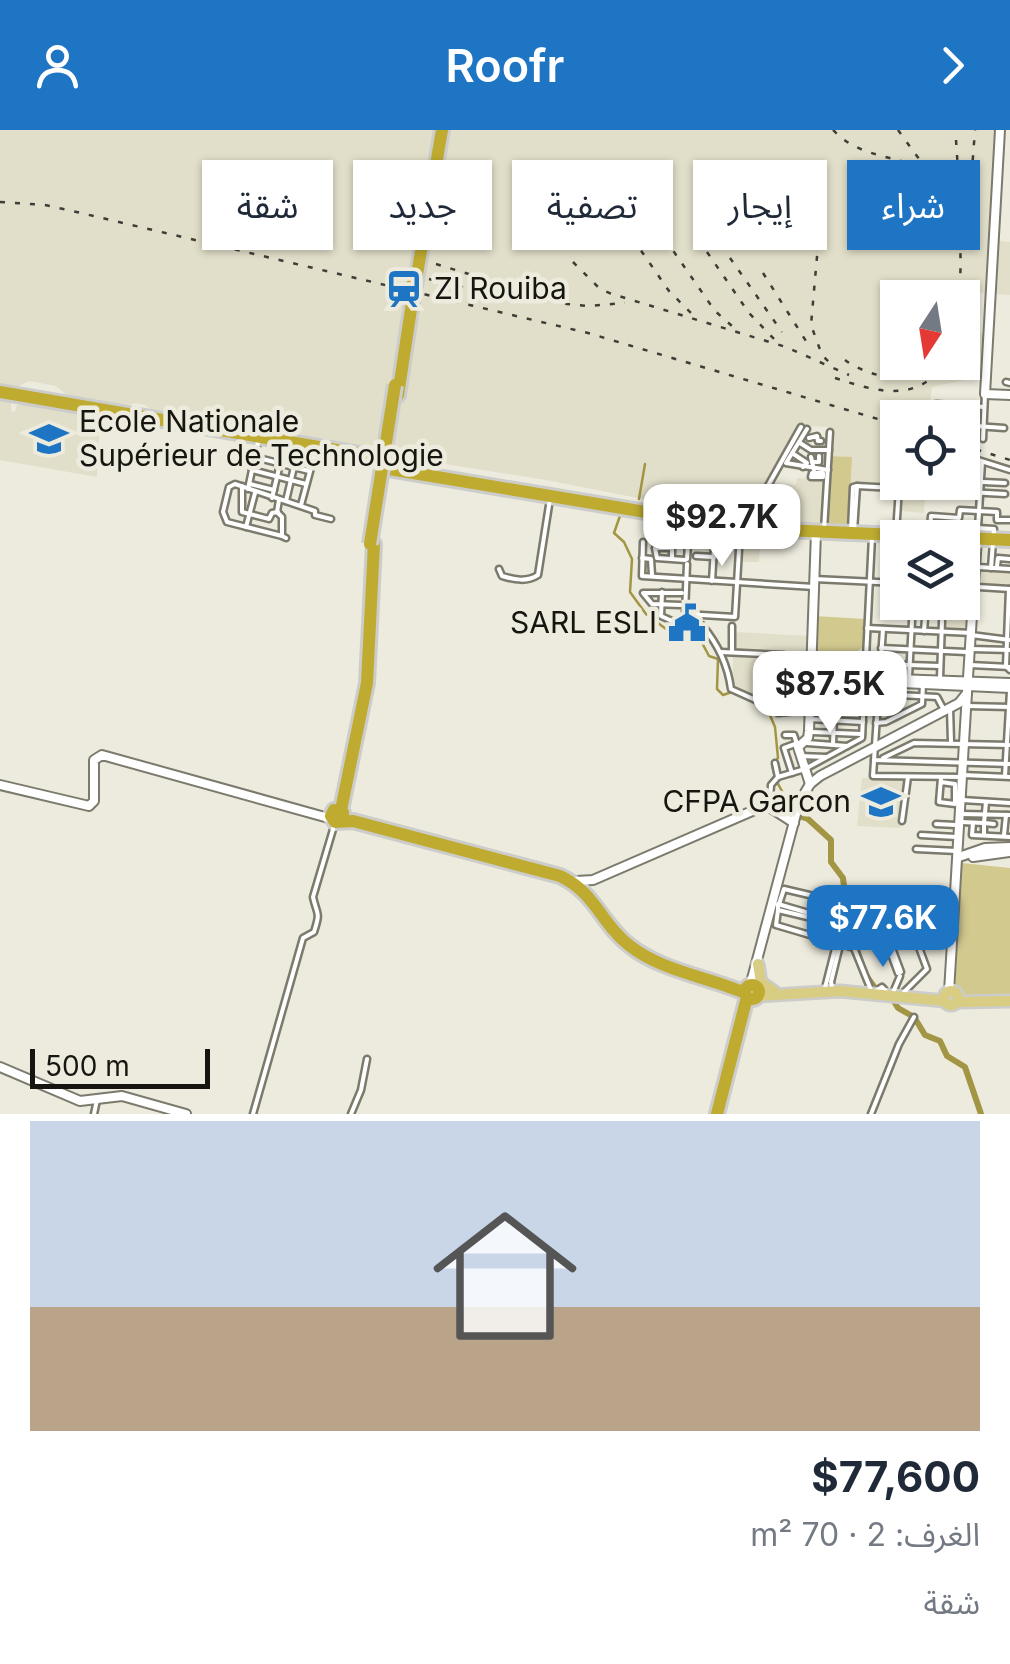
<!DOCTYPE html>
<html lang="ar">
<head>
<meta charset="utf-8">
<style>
	:root { --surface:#fff; --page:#f2f2f3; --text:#1f2937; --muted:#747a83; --accent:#1e75c3 }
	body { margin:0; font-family:Inter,"Noto Sans Arabic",sans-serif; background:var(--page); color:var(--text); direction:rtl; height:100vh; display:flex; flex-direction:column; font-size:38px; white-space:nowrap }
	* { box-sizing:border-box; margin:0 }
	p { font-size:32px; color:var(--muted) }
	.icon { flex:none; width:55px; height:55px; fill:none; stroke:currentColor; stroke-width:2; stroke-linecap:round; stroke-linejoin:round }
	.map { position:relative; height:984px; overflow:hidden; direction:ltr }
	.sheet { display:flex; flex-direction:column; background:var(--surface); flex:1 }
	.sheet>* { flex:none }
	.guide { position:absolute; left:30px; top:30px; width:950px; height:90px; direction:rtl; display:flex; gap:20px }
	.needle { width:65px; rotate:192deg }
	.fabs { position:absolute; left:880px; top:150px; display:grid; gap:20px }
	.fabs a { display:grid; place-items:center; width:100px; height:100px; border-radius:0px; background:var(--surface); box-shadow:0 2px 8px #0004; font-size:50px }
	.scale { position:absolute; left:30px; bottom:25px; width:180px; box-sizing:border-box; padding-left:10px; border:5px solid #161510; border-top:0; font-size:28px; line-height:35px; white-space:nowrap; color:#161510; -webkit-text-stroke:8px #edebdd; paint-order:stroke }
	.price { position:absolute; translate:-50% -85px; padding:0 22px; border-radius:20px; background:#fff; color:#222; font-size:32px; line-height:65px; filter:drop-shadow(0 2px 5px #0008) }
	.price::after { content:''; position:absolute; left:50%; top:60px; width:30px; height:22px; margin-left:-15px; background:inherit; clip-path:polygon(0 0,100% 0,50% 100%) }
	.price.on { background:var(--accent); color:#fff }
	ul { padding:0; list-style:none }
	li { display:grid; align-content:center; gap:20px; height:530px; padding:0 30px }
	li span { display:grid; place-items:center; height:310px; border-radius:0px; color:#555 }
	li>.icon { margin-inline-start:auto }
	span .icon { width:180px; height:180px; fill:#fffc; stroke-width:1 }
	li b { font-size:42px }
	.chip { padding:0 35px; border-radius:0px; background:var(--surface); box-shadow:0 2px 8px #0004; font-size:35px; line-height:90px }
	.chip.on { background:var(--accent); color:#fff }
	header { display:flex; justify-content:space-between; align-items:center; height:130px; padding:0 30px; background:var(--accent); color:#fff; font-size:45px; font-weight:600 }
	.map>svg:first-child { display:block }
	.built { fill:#e1dec9 }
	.green { fill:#d2c98f }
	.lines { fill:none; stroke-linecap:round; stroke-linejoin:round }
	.stream { stroke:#a29543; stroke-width:2.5 }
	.river { stroke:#a29543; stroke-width:6 }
	.street-casing { stroke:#7b7a6d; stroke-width:9 }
	.secondary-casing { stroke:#7b7a6d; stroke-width:12 }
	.primary-casing { stroke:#ccccca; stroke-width:15 }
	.highway-casing { stroke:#ccccca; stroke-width:18 }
	.street { stroke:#fff; stroke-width:4 }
	.secondary { stroke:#fff; stroke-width:8 }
	.primary { stroke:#d8cd83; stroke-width:10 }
	.highway { stroke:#beab30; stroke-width:12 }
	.rail { stroke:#3e3d36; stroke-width:2.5; stroke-dasharray:5 10; stroke-linecap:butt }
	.highway-bridge-casing { stroke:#ccccca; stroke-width:18; stroke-linecap:butt }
	.highway-bridge { stroke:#beab30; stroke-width:12 }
	.labels { text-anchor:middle; stroke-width:9; stroke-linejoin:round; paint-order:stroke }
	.poi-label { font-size:30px; fill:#161510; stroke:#edebdd; text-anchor:start }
</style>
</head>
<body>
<header><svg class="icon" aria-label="forward" viewBox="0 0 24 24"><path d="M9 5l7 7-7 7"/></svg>Roofr<svg class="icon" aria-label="person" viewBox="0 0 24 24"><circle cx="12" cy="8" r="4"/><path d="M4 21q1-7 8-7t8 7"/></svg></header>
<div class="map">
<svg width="1010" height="984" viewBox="0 0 1010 984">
	<rect width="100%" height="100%" fill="#edebdd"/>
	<!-- built -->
	<g class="built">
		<polygon points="0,0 998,0 993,110 1010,112 1010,165 962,161 961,167 898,168 898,232 962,232 963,201 986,204 984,246 932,257 928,287 898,288 898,352 921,353 921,359 850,354 851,327 830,326 831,297 805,296 780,335 774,353 796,355 797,348 825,349 823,395 750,390 546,350 406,328 392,322 391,317 381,315 370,324 155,283 145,275 135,273 123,277 69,267 56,256 29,251 15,258 0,255"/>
		<polygon points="0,270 11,272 11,281 15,282 17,275 25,274 100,288 97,347 0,330"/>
		<polygon points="903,362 919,364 920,369 925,369 924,383 900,381"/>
		<polygon points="742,401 761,401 759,432 741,432"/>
		<polygon points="981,439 1010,441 1010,458 980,456"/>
		<polygon points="887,463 897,463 898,472 911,473 910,485 885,483"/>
		<polygon points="945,478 970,479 970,484 961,483 961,490 969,487 969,501 944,500 945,489 955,489 945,486"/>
		<polygon points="735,502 808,506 807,527 734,521"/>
		<polygon points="733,525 781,526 808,532 807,574 772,573 733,557"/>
		<polygon points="862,648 906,649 900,698 857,696"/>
	</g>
	<!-- green -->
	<g class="green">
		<polygon points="830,326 852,327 848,397 827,396"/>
		<polygon points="815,486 865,489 863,517 856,523 814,523"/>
		<polygon points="962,733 1010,738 1010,868 965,866 955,857"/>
	</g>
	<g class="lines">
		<!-- stream -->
		<g class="stream">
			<polyline points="639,369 645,334"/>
			<polyline points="621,383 614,403 624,412 632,429 630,462 646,484 678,508 700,509 709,526 718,529 717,559 723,565 732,562"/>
			<polyline points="766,576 775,597 778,628 772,635 775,647"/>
			<polyline points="777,652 792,680"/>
		</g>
		<!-- river -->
		<g class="river">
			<path d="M799,686L808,689L831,710V732L843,748C844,763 851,775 849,792"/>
			<polyline points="849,795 865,844 875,858"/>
			<polyline points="892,868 898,878 914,887 925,905 940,911 947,926 965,937 981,984"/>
		</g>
		<!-- street casing -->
		<g class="street-casing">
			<g id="street">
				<polyline points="1006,252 1010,253"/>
				<polyline points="936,274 984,277"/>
				<polyline points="962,295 1004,298"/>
				<polyline points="807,299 786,333 828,340"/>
				<polyline points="809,308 817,306 818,311 821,311"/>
				<polyline points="983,309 985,264"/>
				<polyline points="800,313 811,320 829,320"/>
				<polyline points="792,323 807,333 803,337"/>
				<polyline points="255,327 309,341"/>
				<polyline points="811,327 814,340"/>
				<polyline points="962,329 978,330 1010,340"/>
				<polyline points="812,332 819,332 819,326"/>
				<polyline points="252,340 306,354"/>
				<polygon points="812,343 823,343 823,347 811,347"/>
				<polyline points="962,351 1005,353"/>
				<polyline points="250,354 274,360"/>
				<polyline points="242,356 242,382 269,389 272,383 278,382"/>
				<polyline points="248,359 258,312"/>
				<polyline points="272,368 280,334"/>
				<polyline points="279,370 277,382 282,387 282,406 286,408"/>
				<polyline points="286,371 294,337"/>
				<polyline points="301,375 315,323"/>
				<polyline points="747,393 801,297"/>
				<polyline points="246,397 255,363"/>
				<polyline points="978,398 982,332"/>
				<polyline points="824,400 830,302"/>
				<polyline points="851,400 853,357 857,356 1005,364"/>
				<polyline points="854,401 857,356"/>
				<polyline points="930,401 931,386 959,388 960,380 997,382 997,390 1010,390"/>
				<polyline points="896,403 899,358"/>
				<polyline points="962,403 962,397 994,399 991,438"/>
				<polyline points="282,406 227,392 223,382 229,357 235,354 315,381 315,385 331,389"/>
				<polyline points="643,412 642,446 814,457"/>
				<polyline points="672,418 678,398 740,404"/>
				<polyline points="962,418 977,419"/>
				<polyline points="696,426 714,427"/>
				<polyline points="642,428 651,429 652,445"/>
				<polyline points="672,429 672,418 655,418 657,428 685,430 687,429 689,399"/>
				<polyline points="687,434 685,484 735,487 740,403"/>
				<polyline points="962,436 1010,439"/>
				<polyline points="997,436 998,428 1010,429"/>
				<path d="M499,439L502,446C515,450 527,452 538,445L550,369"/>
				<polyline points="814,449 898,453"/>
				<polyline points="712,451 715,402"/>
				<polyline points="962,456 1010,459"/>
				<polyline points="1009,459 1006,536 1010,540"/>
				<path d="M662,462L661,486L681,495H702C717,513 728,536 731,559L769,576L809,577"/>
				<polyline points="913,474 973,477"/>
				<polyline points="681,475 652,474 643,463 682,463"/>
				<polyline points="867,498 972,503"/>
				<polyline points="883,499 874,630 1010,634"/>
				<polyline points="924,501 926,476"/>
				<polyline points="971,505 1010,510"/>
				<polyline points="881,518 966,522"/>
				<polyline points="971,519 1010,520"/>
				<polyline points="721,522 784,525 792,529 810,529"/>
				<polyline points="732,522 732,496"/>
				<polyline points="815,532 940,536"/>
				<polyline points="970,535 1010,537"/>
				<polyline points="909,547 913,472"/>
				<polyline points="940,548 942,491"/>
				<polyline points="814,563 864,566"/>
				<polyline points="878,564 937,567 944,580"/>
				<polyline points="809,576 864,579"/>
				<polyline points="967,576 1010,577"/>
				<polyline points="950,578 951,612"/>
				<polyline points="778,583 807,580"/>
				<polyline points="809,589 863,592"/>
				<polyline points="876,593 886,592 922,574 923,554"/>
				<polyline points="812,602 862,604"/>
				<polyline points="785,605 794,605 797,614"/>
				<polyline points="807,613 847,616"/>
				<polyline points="833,615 835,550"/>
				<polyline points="800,626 826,627"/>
				<polyline points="883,628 914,613 1010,615"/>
				<polyline points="874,631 873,646 963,647"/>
				<polyline points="775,633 778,647"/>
				<polyline points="792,643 784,618 798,613"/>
				<polyline points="963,645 1010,647"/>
				<polyline points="1005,646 1010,561"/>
				<polyline points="941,652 955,654 955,674 939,672 941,648"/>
				<polyline points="770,669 771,655 778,647 805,639 862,608 872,407"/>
				<polyline points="962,670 1010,673"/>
				<polyline points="961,684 1010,685"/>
				<polyline points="902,691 908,647"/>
				<polyline points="961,692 984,693 986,672"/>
				<polyline points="973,693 972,705 1010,707"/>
				<polyline points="936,694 956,695"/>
				<polyline points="984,704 984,693 994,694"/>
				<polyline points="921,705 956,707"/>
				<polyline points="1004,705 1006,685"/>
				<polyline points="916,719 957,721"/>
				<polyline points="779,774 784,759 839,772 843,776 841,792"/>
				<polyline points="843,774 848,777 849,792"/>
				<polyline points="778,780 776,795 854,818 871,860"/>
				<polyline points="879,783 901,842"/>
				<polyline points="876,784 898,843"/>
				<polyline points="853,794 894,777 904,777"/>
				<polyline points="825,858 841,795 778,780 778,774 843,793 844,799 831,852 832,857"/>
				<polyline points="876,861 882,857 889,865"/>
				<polyline points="904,862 927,839 904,777"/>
				<polyline points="892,865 900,846"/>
				<polyline points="94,984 97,970"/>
				<path d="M253,984L303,808L314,802C321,780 317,786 313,767L334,696"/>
				<polyline points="351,984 361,960 367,929"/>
				<polyline points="871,984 899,914 914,887"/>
			</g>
		</g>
		<!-- secondary casing -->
		<g class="secondary-casing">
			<g id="secondary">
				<polyline points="1000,0 985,264 1010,265"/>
				<polyline points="810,546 815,549 1010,558"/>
				<polyline points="810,546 1010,553"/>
				<polyline points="810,654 798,617 808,608 809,601 816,402"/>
				<polyline points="0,655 89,676 94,671 94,630 102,625 332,689"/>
				<polyline points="959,727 985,718 1010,717"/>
				<polyline points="973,727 1009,722"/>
				<polyline points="577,751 593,750 766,675 794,693"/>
				<polyline points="750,856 799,673 810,654 820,646 959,573 967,563 977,408"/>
				<polyline points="949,862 967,563"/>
				<polyline points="0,937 80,971 122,966 186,984"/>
			</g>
		</g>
		<!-- primary casing -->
		<g class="primary-casing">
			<g id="primary">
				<polyline points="758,834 761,852 775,862"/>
				<circle cx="951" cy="868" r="7"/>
				<polyline points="757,866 840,861 945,871"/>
				<polyline points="957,872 1010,871"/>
			</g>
		</g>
		<!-- highway casing -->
		<g class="highway-casing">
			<g id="highway">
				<polyline points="415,156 442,0"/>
				<polyline points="0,262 377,327"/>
				<polyline points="398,265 413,166"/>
				<polyline points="389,339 741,398 1010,410"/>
				<polyline points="341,680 367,553 374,414"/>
				<path d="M342,690L343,683L334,680L331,686L335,692L353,691L560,746C596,763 601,794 630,816C662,841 708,847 745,863"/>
				<circle cx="752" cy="862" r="7"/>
				<polyline points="717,984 747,867"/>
			</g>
		</g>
		<!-- street -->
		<use href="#street" class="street"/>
		<!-- secondary -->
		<use href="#secondary" class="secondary"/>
		<!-- primary -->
		<use href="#primary" class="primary"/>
		<!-- highway -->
		<use href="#highway" class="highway"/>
		<!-- rail -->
		<g class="rail">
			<path d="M833,0C856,24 881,24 910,34C961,52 962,109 960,153"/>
			<polyline points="898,0 927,40"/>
			<polyline points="956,10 960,70"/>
			<polyline points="0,72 45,75 81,83 588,203 898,295"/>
			<polyline points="821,81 811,195 822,225 831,234"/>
			<polyline points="624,96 669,161 694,186"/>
			<polyline points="967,105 975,0"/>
			<polyline points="665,109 715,181 732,196"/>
			<polyline points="707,122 749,183 777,212"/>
			<polyline points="730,128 782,202"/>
			<polyline points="573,132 600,159 612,164 786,217 849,245"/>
			<polyline points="436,134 567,174 589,176 625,173"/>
			<polyline points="763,143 811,219"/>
			<polyline points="429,149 483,162"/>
			<path d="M845,230C866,246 906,254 931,245"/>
			<path d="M835,248C878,262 916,274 947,232"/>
			<polyline points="962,315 1010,330"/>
		</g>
		<!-- highway-bridge casing -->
		<g class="highway-bridge-casing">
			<g id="highway-bridge">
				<polyline points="411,165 412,155"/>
				<polyline points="370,414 395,255"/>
			</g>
		</g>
		<!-- highway-bridge -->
		<use href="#highway-bridge" class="highway-bridge"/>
	</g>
	<!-- icons -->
	<defs>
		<g id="station-bare" transform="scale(3)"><path d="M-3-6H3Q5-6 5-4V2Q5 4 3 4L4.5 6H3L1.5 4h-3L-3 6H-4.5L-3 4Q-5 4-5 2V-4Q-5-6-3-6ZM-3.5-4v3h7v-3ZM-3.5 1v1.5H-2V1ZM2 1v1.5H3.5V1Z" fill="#1e75c3" stroke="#edebdd" stroke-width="2.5" paint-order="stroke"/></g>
		<g id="university-bare" transform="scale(3)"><path d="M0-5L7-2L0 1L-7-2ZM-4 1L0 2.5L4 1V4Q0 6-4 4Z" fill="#1e75c3" stroke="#edebdd" stroke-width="2.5" paint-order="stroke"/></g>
		<g id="civic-bare" transform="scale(3)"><path d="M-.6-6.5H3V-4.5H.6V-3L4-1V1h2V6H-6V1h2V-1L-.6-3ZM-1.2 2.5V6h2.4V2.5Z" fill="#1e75c3" stroke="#edebdd" stroke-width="2.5" paint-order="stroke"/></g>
	</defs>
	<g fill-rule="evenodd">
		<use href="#station-bare" x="404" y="159"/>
		<use href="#university-bare" x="49" y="309"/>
		<use href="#civic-bare" x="687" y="493"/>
		<use href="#university-bare" x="881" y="672"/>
	</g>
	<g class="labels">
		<!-- poi labels -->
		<g class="poi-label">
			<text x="434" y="169">ZI Rouiba</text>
			<text x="79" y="302">Ecole Nationale<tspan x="79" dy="34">Supérieur de Technologie</tspan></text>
			<text x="657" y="503" text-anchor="end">SARL ESLI</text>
			<text x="851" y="682" text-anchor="end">CFPA Garcon</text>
		</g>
	</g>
</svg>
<div class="fabs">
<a><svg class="needle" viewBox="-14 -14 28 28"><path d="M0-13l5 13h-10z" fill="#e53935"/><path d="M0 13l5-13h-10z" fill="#747a83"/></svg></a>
<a><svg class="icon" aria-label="locate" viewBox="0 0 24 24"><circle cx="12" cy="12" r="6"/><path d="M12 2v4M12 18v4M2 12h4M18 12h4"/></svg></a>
<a><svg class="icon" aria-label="layers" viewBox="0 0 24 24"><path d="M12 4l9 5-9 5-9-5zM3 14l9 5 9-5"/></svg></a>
</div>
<div class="scale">500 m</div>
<b class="price" style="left:722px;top:439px">$92.7K</b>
<b class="price" style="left:830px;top:606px">$87.5K</b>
<b class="price on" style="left:883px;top:840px">$77.6K</b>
<div class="guide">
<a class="chip on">شراء</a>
<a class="chip">إيجار</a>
<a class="chip">تصفية</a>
<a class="chip">جديد</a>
<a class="chip">شقة</a>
</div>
</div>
<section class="sheet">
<ul>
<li><span style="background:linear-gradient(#c9d6e8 60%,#b9a48a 0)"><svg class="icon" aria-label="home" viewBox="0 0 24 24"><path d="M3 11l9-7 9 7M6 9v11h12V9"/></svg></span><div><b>$77,600</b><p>الغرف: 2 · 70 m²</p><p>شقة</p></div></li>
</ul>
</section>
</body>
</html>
